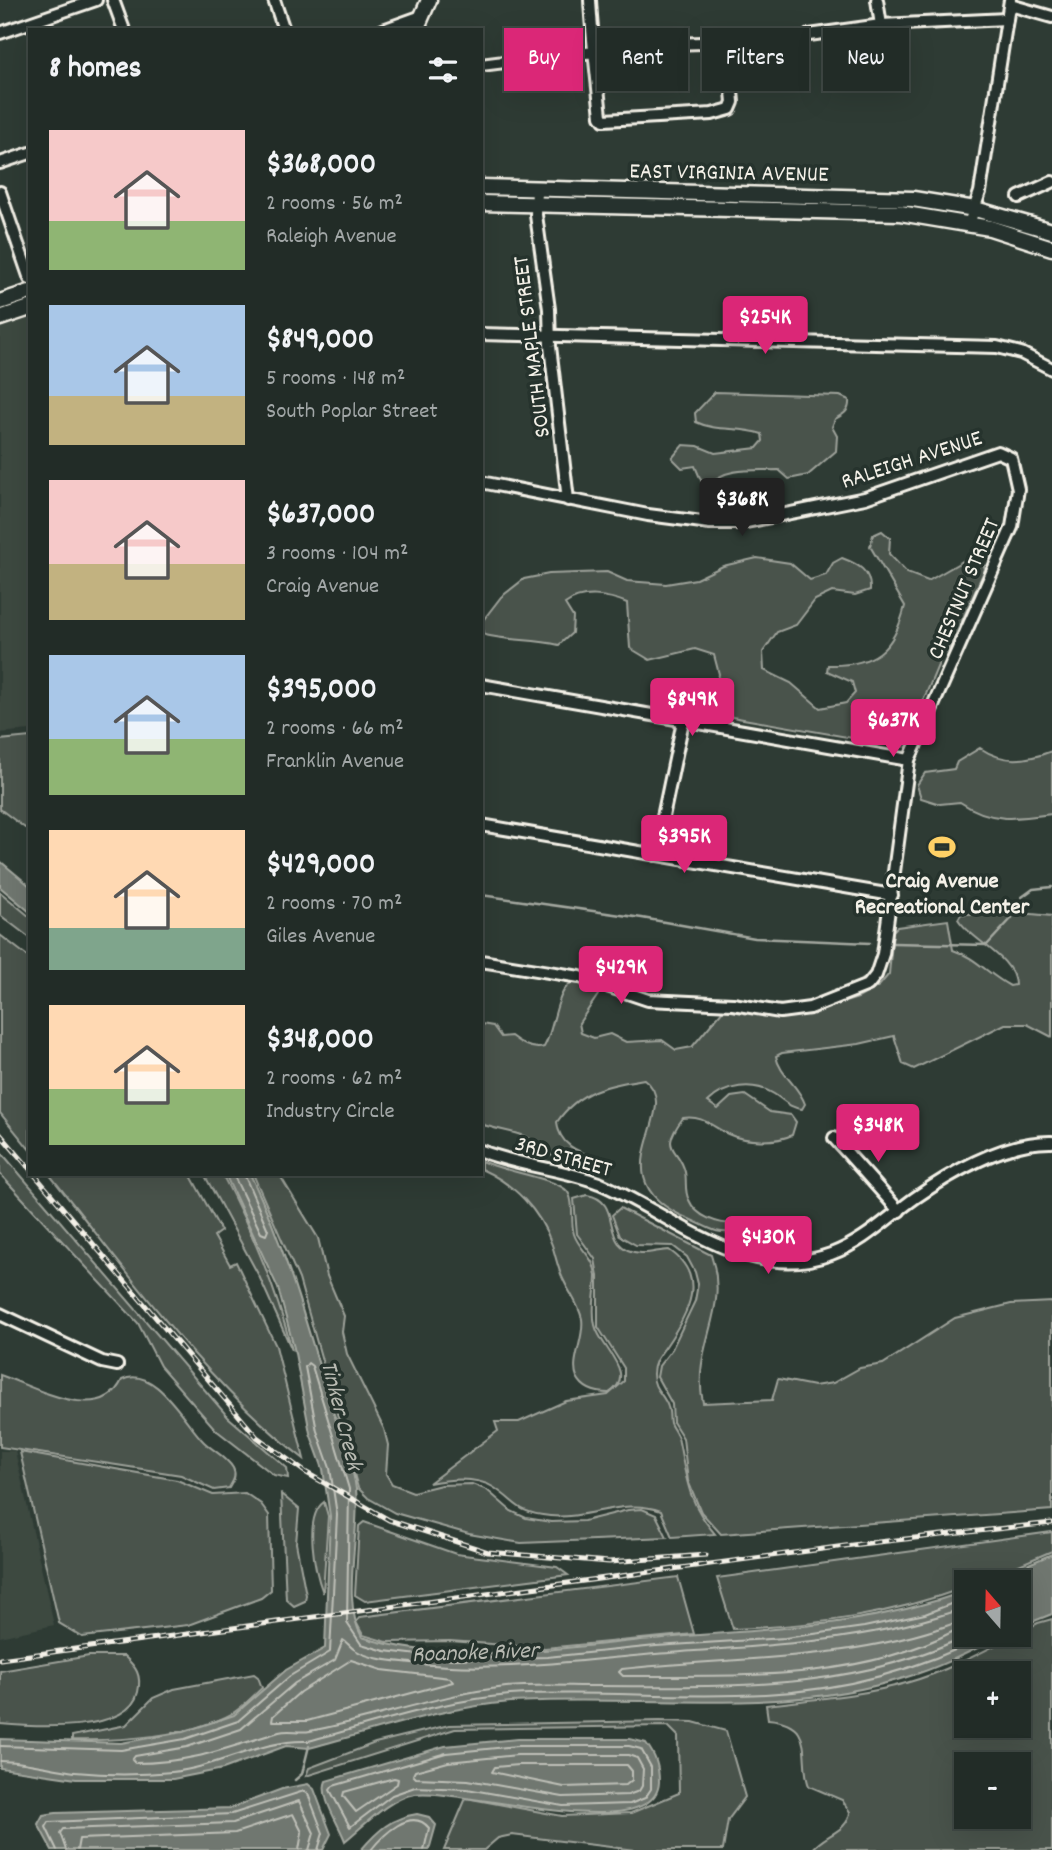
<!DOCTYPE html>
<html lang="en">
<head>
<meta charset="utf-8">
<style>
	:root { --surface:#222c27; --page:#2a342f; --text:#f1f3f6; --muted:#a2a7a7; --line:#3f4844; --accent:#db2777 }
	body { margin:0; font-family:Dekko,sans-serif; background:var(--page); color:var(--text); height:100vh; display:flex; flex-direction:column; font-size:26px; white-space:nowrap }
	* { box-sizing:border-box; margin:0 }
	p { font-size:23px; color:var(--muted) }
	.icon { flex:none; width:38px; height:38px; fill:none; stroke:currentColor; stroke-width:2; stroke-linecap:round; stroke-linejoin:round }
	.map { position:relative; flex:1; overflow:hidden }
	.panel { position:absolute; left:28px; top:28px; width:455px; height:1148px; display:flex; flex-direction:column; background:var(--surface); border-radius:0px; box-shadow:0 7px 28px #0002,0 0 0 2px var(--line) }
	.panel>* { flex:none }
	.guide { position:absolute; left:504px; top:28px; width:443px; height:63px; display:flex; gap:14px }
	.needle { width:46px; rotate:340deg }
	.tools { position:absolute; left:954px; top:1570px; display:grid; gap:14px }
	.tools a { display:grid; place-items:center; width:77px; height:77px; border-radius:0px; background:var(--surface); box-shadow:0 7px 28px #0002,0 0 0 2px var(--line); font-size:35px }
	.price { position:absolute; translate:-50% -60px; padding:0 16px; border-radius:7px; background:var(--accent); color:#fff; font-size:23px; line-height:46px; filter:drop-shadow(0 2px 4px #0008) }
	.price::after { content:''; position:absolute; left:50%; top:42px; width:21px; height:16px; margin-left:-10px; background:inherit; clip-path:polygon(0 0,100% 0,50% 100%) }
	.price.current { background:#222; color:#fff }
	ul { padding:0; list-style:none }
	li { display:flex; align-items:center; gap:21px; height:175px; padding:0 21px }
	li span { display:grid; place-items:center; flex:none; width:196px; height:140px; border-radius:0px; color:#555 }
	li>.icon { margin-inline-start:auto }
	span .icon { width:84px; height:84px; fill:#fffc; stroke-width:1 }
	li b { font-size:30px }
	h2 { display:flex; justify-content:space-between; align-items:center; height:84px; padding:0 21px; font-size:30px }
	.pill { padding:0 24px; border-radius:0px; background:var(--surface); box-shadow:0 7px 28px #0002,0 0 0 2px var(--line); font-size:24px; line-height:63px }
	.pill.current { background:var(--accent); color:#fff }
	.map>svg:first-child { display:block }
	.built { fill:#3c4841 }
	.green { fill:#48524c; stroke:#9ea29a; stroke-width:2; fill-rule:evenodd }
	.water { fill:#6f7770; stroke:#a4a8a0; stroke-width:2 }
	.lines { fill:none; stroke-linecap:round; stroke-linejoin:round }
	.shore { stroke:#bfc0b8; stroke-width:2 }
	.stream { stroke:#a4a8a0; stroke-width:2.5 }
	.minor-casing { stroke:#f4f1e8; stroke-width:16 }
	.major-casing { stroke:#f4f1e8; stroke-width:19 }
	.minor { stroke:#26332d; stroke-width:10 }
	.major { stroke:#26332d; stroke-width:14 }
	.rail-casing { stroke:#f4f1e8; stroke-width:5 }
	.rail { stroke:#26332d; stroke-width:2.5; stroke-dasharray:8; stroke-linecap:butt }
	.labels { text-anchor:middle; stroke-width:7; stroke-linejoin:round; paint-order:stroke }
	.street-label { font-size:23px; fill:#f4f1e8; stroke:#26332d }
	.poi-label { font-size:23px; font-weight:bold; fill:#f4f1e8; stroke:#26332d }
	.water-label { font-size:24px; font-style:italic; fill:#b8bab2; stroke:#26332d }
</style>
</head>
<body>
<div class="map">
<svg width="1052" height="1850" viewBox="0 0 1052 1850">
	<rect width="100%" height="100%" fill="#2e3b34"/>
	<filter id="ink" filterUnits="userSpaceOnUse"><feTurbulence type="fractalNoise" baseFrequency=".0143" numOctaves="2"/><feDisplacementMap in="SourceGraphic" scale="14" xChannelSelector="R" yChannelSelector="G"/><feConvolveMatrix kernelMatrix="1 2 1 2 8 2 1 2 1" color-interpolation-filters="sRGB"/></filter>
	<g filter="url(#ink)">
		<!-- built -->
		<g class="built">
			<polygon points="30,317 30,730 0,733 0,327"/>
			<polygon points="0,1451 15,1451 54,1625 0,1637"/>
		</g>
		<!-- green -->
		<g class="green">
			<path d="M715,392L840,396L849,400C850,411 844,414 835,419L832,427L837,436L836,451L808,475L789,479L779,470C759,471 722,466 711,485H703L695,466L682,468L672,458L683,445L698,446L715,453L757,448L763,441L762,434C741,426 716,432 696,422L695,413Z"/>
			<path d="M882,531L890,538L889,554L907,573L928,581L968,558H981L985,569L951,646L941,658L904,747L732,717L714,701L719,674L714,655L695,649L650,660L630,648L627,603C608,595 582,591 565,604L573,617L572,633L559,645C534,639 510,641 485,635L481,623L501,597L524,579L549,574L607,572L627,581L666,584L696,579L723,566L757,558L790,563L810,580L826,575L833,563L842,558C858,564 871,571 870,590L855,595L832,592L815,600L796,625L777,632L763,652L764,670L791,683L820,708L846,703L855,693L852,682L827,671L828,665C874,666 894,651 905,606L870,546L873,535Z"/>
			<polygon points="30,737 30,827 25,828 0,809 0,740"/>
			<path d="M980,748C1004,764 1026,761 1052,751V814C1016,819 991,823 960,802L940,804L921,798L917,785L925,773L954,769L957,762Z"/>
			<polygon points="0,892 30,917 30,938 0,915"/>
			<path d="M1021,913L1052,916V1037L1027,1024H1005L914,1069L903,1064L894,1036L859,1044L782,1053L776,1056C779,1074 799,1086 805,1104L802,1109C788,1107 785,1101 774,1094C753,1081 725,1085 708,1102L718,1109L731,1097L745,1095L770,1112L791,1115L796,1122L792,1135C776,1143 745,1142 728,1134C711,1126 703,1115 683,1118C658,1152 679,1146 685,1172C687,1182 684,1191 689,1200C696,1217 718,1224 735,1224V1231C717,1236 706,1226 689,1219C590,1178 688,1111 644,1079C607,1085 579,1090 557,1122C559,1145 578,1152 597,1158L599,1162L589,1169C551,1168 557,1152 528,1138C515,1131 496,1130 481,1124V1024L493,1026L501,1037L511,1036C520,1043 533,1051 544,1047C558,1025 555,958 598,989V995L579,1023L581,1033L594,1038L610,1034L626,1042L662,1040L676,1050L692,1047L723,1010L795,1017L858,998L879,986L889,974L893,931L897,927L948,920L953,950C975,957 989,975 1010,986L1015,985C1014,956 971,941 958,919L961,914Z"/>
			<polygon points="0,935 30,958 30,1150 0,1113"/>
			<polygon points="0,1151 228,1417 287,1468 288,1478 274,1475 216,1430 160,1366 138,1323 0,1174"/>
			<path d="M481,1161C502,1171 555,1178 567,1191C575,1200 570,1222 574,1234C579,1250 595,1257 596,1276C596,1293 591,1308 595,1325C600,1348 639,1374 609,1393C596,1393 583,1389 577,1377C570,1361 585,1338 582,1319C579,1305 570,1294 564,1281C558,1270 556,1257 552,1245C540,1210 514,1184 481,1169Z"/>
			<path d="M49,1174H190L221,1231L214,1236L230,1265L236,1262L276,1346L304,1459C204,1382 128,1272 49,1174Z"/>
			<path d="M204,1174H222C253,1233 275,1286 292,1350L259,1276Z"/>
			<polygon points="253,1174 279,1174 318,1238 327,1276 344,1316 342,1332 347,1354 384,1429 388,1445 386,1474 392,1484 413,1492 441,1485 472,1484 487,1490 511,1511 526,1518 551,1522 584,1521 628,1510 642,1509 656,1515 667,1537 521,1543 469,1534 395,1513 368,1498 358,1488 299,1279"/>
			<path d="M587,1195C626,1201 596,1250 641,1253C649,1254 660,1250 669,1250C709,1277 688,1314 666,1346C659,1356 653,1362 653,1374C653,1390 664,1394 668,1407C670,1412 669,1418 670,1423C673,1430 678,1435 679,1442C687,1481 688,1502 715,1534L672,1537L661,1511C624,1497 589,1520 550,1516C516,1513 518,1503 493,1487C475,1476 449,1479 429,1483L498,1431L495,1422H519L566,1401L608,1395L624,1381V1368L598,1327V1276L595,1259L577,1234L574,1199Z"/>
			<path d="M620,1208L711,1255C731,1312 691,1345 703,1403L772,1400L778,1379L814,1386L833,1383L860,1368L883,1364L955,1318L1011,1304L1052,1302V1510L721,1534L701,1512L688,1481L683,1438L673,1422L672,1404L657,1377L659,1366L672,1349L695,1301L698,1284L695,1272L687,1257L673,1246L636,1245L620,1236L612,1215Z"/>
			<path d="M0,1375C33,1386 101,1426 122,1380C155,1364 184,1422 204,1442C213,1451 226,1456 233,1468C237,1476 233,1481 229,1488L214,1490L181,1475L0,1447Z"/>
			<polygon points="20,1452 177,1480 213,1495 245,1493 261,1504 269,1515 271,1590 261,1598 188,1625 82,1637 59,1623"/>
			<polygon points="281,1494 299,1509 296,1543 306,1595 305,1601 294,1606 286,1599"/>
			<path d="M324,1502L328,1516L323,1593C315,1572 303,1517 324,1502Z"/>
			<polygon points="364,1522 456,1554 557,1567 568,1575 365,1601 355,1595 359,1526"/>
			<path d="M1052,1532V1551L979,1582H966V1587C890,1615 814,1626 733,1629L717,1578Z"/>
			<polygon points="678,1577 694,1634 545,1648 450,1641 387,1642 363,1635 356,1622 360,1617"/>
			<path d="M1052,1619V1850H812C824,1834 848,1832 850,1812L842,1800L809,1786C798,1759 818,1723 768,1719L766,1705C813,1699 861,1696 906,1683C953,1670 997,1644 1038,1623ZM966,1673H1018V1726H966ZM966,1764H1018V1816H966Z"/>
			<path d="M89,1656H124C136,1667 142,1675 138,1692C129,1734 33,1727 0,1724V1671Z"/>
			<path d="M254,1674L258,1677L262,1688C253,1696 243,1707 233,1713C190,1737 120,1741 72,1740V1736L126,1725L153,1698L174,1689Z"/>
			<polygon points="660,1721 693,1722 726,1731 745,1797 728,1820 723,1850 635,1850 512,1835 498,1838 484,1850 444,1850 466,1798 562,1816 631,1813 679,1793 678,1736 668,1726 455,1729 306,1776 309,1768 375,1743 449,1725"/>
		</g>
		<!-- water -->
		<g class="water">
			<polygon points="0,861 30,886 30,912 0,887"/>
			<path d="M225,1174H250C285,1246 306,1321 328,1396C337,1426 352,1458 356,1489C361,1533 340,1599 362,1637C454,1667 558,1648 652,1639C765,1628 857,1630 966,1591V1634L1004,1635C973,1650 941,1667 907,1677C779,1718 642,1694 511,1702C443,1707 374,1731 309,1748L286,1746L223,1769L173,1779H76L0,1768V1739L121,1743L183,1732L234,1715L286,1670L325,1648L330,1516L323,1469L310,1433L294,1348L278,1288Z"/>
			<polygon points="1052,1554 1052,1614 1019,1627 1018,1582 987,1582"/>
			<path d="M517,1739H630L646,1743C656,1756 659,1767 659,1782C656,1848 457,1787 415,1794C389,1798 365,1825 345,1841C339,1824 319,1796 326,1781L445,1746Z"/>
			<polygon points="308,1784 314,1789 331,1834 323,1850 52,1850 38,1824 43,1815 56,1813 231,1808 282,1789"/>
			<path d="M417,1814L429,1817L436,1825L429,1850H361C378,1830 391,1818 417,1814Z"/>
		</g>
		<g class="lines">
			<!-- shore -->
			<g class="shore">
				<polyline points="233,1174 261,1233 266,1235 268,1230 244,1174"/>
				<path d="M966,1607C865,1644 762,1645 656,1654C574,1661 494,1673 412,1663C393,1661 371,1660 355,1650C350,1647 348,1643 343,1640L335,1660L295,1683L241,1729L187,1747L135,1756L132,1760L135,1763C192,1763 226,1748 279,1732C289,1729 300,1733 310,1731C376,1719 439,1694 506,1687C536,1684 567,1686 596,1686C722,1686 853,1693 969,1634"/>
				<path d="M952,1624L956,1627L954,1631C854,1683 732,1675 623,1676L619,1672L622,1669C732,1657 847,1662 952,1624Z"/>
				<polygon points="351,1660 382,1670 450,1678 453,1682 307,1721 272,1721 273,1716 300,1692"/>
				<polyline points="0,1746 121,1750 185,1739 238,1721 290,1676 330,1652 337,1515 330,1468 317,1431 305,1367 308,1363 312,1366 349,1489 347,1623 361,1644 385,1651 452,1659 547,1657 656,1646 785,1638 864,1627 925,1614 966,1598"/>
				<polygon points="517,1746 629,1746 641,1749 651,1767 651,1789 645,1798 630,1804 563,1806 467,1789 415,1787 392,1795 350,1827 330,1790 333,1786 446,1753"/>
				<polygon points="517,1755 628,1755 637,1758 643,1769 642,1786 639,1791 628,1795 563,1797 468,1780 416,1778 413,1775 415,1771 448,1762"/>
				<path d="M0,1761C26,1761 50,1769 75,1772C105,1775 142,1775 172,1772C219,1767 262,1739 308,1741C374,1724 442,1700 510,1695C595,1690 680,1699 765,1694C844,1690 919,1670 989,1634"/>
				<polygon points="518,1765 627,1765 632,1771 632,1780 626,1785 564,1787 492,1772 495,1767"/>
				<polygon points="394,1778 398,1779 397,1784 356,1812 343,1796 344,1792"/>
				<polyline points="57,1850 46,1827 49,1822 232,1814 304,1791 308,1794 323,1833 318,1850"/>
				<polyline points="66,1850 60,1833 63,1829 233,1823 299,1801 314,1833 309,1850"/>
				<polyline points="77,1850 79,1839 235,1833 293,1814 302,1832 299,1850"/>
				<path d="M371,1850C382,1836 411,1806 429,1828L424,1850"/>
			</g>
			<!-- stream -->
			<g class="stream">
				<polyline points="481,895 642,918 755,938 870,943"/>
				<polyline points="1022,897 1033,889 1052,887"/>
				<polyline points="892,943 987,945 1012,918"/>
				<polyline points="295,1780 302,1774 309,1746"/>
			</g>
			<!-- minor casing -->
			<g class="minor-casing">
				<g id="minor">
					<polyline points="113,0 124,30"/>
					<polyline points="274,0 284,30"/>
					<polyline points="877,0 881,25"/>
					<polyline points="1010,5 1052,17"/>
					<polyline points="383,30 422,16"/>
					<polyline points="0,33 96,0"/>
					<polyline points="809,35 881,25 1007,19"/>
					<path d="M481,65C535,58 588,52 642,48C668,45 696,41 723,44L728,49L733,102L730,109L712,114L604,120L601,116C597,77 592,39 590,0"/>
					<polyline points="0,163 30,153"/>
					<polyline points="537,189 536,215 549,309 550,346 568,500"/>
					<polyline points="0,192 30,279"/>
					<polyline points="1019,197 1052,182"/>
					<polyline points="969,224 980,192 1010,0"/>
					<polyline points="481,334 997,347 1021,353 1052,369"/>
					<polyline points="481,482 648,515 710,523 741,523 865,498 998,452 1011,458 1018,489 1012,527 909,760 883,954 876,975 868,985 810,1008 780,1012 733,1004 648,1000 580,977 481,961"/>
					<polyline points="481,685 909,760"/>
					<polyline points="481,825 892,895"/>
					<polyline points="655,855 683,721"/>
					<polyline points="834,1138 899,1211"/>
					<path d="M481,1151C520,1166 563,1169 599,1183C672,1214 747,1285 831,1254C864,1242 888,1217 915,1198C952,1172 1006,1141 1052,1142"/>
					<polyline points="0,1314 102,1362 117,1365"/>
				</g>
			</g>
			<!-- major casing -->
			<g class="major-casing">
				<g id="major">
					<polyline points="416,30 429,0"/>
					<polyline points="481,187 913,199 975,209 1052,231"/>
					<polyline points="481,203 900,213 990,228 1052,248"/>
					<polyline points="0,302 30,292"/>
					<polyline points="0,318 30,308"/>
				</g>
			</g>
			<!-- minor -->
			<use href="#minor" class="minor"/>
			<!-- major -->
			<use href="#major" class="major"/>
			<!-- rail casing -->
			<g class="rail-casing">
				<g id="rail">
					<polyline points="0,1134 30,1169"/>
					<polyline points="34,1174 257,1437 305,1472 389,1520 488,1552 609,1562 706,1555"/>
					<polyline points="0,1659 860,1544 1052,1523"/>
				</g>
			</g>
			<!-- rail -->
			<use href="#rail" class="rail"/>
		</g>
	</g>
	<!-- icons -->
	<defs>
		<g id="stadium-bare" transform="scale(2.1)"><path d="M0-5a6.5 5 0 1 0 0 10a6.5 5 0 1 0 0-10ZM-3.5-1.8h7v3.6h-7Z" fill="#ffd166" stroke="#26332d" stroke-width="2.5" paint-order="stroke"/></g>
	</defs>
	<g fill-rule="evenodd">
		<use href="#stadium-bare" x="942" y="847"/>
	</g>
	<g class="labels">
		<!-- street labels -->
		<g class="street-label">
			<text transform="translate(729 171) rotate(1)" y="8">EAST VIRGINIA AVENUE</text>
			<text transform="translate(530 347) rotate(-97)" y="8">SOUTH MAPLE STREET</text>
			<text transform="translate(911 458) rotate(-18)" y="8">RALEIGH AVENUE</text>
			<text transform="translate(962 588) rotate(-67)" y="8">CHESTNUT STREET</text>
			<text transform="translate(564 1155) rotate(16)" y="8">3RD STREET</text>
		</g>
		<!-- poi labels -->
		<g class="poi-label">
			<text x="942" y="887">Craig Avenue<tspan x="942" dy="26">Recreational Center</tspan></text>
		</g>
		<!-- water labels -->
		<g class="water-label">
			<text transform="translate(343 1415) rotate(76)" y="8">Tinker Creek</text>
			<text transform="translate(475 1651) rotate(-2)" y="8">Roanoke River</text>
		</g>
	</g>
</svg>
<div class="tools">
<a><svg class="needle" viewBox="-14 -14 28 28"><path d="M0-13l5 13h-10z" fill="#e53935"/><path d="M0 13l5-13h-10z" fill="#a2a7a7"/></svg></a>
<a>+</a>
<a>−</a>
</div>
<b class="price" style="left:765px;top:356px">$254K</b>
<b class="price current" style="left:742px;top:538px">$368K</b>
<b class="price" style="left:692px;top:738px">$849K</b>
<b class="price" style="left:893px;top:759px">$637K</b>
<b class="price" style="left:684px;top:875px">$395K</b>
<b class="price" style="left:621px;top:1006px">$429K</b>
<b class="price" style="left:878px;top:1164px">$348K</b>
<b class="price" style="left:768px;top:1276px">$430K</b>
<div class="guide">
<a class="pill current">Buy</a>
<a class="pill">Rent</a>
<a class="pill">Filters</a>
<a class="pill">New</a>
</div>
<section class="panel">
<h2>8 homes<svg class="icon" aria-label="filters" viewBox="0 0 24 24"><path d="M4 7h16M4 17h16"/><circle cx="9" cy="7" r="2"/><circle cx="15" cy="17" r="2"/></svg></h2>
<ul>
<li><span style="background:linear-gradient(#f6c9c9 65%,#8fb573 0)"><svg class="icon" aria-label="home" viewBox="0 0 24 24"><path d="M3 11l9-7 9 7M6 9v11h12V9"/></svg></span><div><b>$368,000</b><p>2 rooms · 56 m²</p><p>Raleigh Avenue</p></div></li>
<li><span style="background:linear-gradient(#a9c7e8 65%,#c2b280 0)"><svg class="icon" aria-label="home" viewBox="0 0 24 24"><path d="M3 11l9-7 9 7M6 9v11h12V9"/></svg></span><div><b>$849,000</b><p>5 rooms · 148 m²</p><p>South Poplar Street</p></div></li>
<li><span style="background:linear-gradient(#f6c9c9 60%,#c2b280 0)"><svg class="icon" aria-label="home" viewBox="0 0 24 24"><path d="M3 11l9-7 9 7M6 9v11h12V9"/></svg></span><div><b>$637,000</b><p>3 rooms · 104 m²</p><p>Craig Avenue</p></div></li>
<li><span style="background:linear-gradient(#a9c7e8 60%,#8fb573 0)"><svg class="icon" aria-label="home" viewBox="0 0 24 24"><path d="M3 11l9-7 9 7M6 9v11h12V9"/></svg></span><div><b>$395,000</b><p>2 rooms · 66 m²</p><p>Franklin Avenue</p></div></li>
<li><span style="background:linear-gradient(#ffd9b3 70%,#7fa58c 0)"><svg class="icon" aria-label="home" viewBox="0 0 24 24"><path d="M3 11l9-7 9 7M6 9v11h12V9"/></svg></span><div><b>$429,000</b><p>2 rooms · 70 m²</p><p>Giles Avenue</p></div></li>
<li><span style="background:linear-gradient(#ffd9b3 60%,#8fb573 0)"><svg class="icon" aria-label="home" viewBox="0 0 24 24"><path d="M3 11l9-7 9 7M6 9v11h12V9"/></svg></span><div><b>$348,000</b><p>2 rooms · 62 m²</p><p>Industry Circle</p></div></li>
</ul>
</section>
</div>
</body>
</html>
